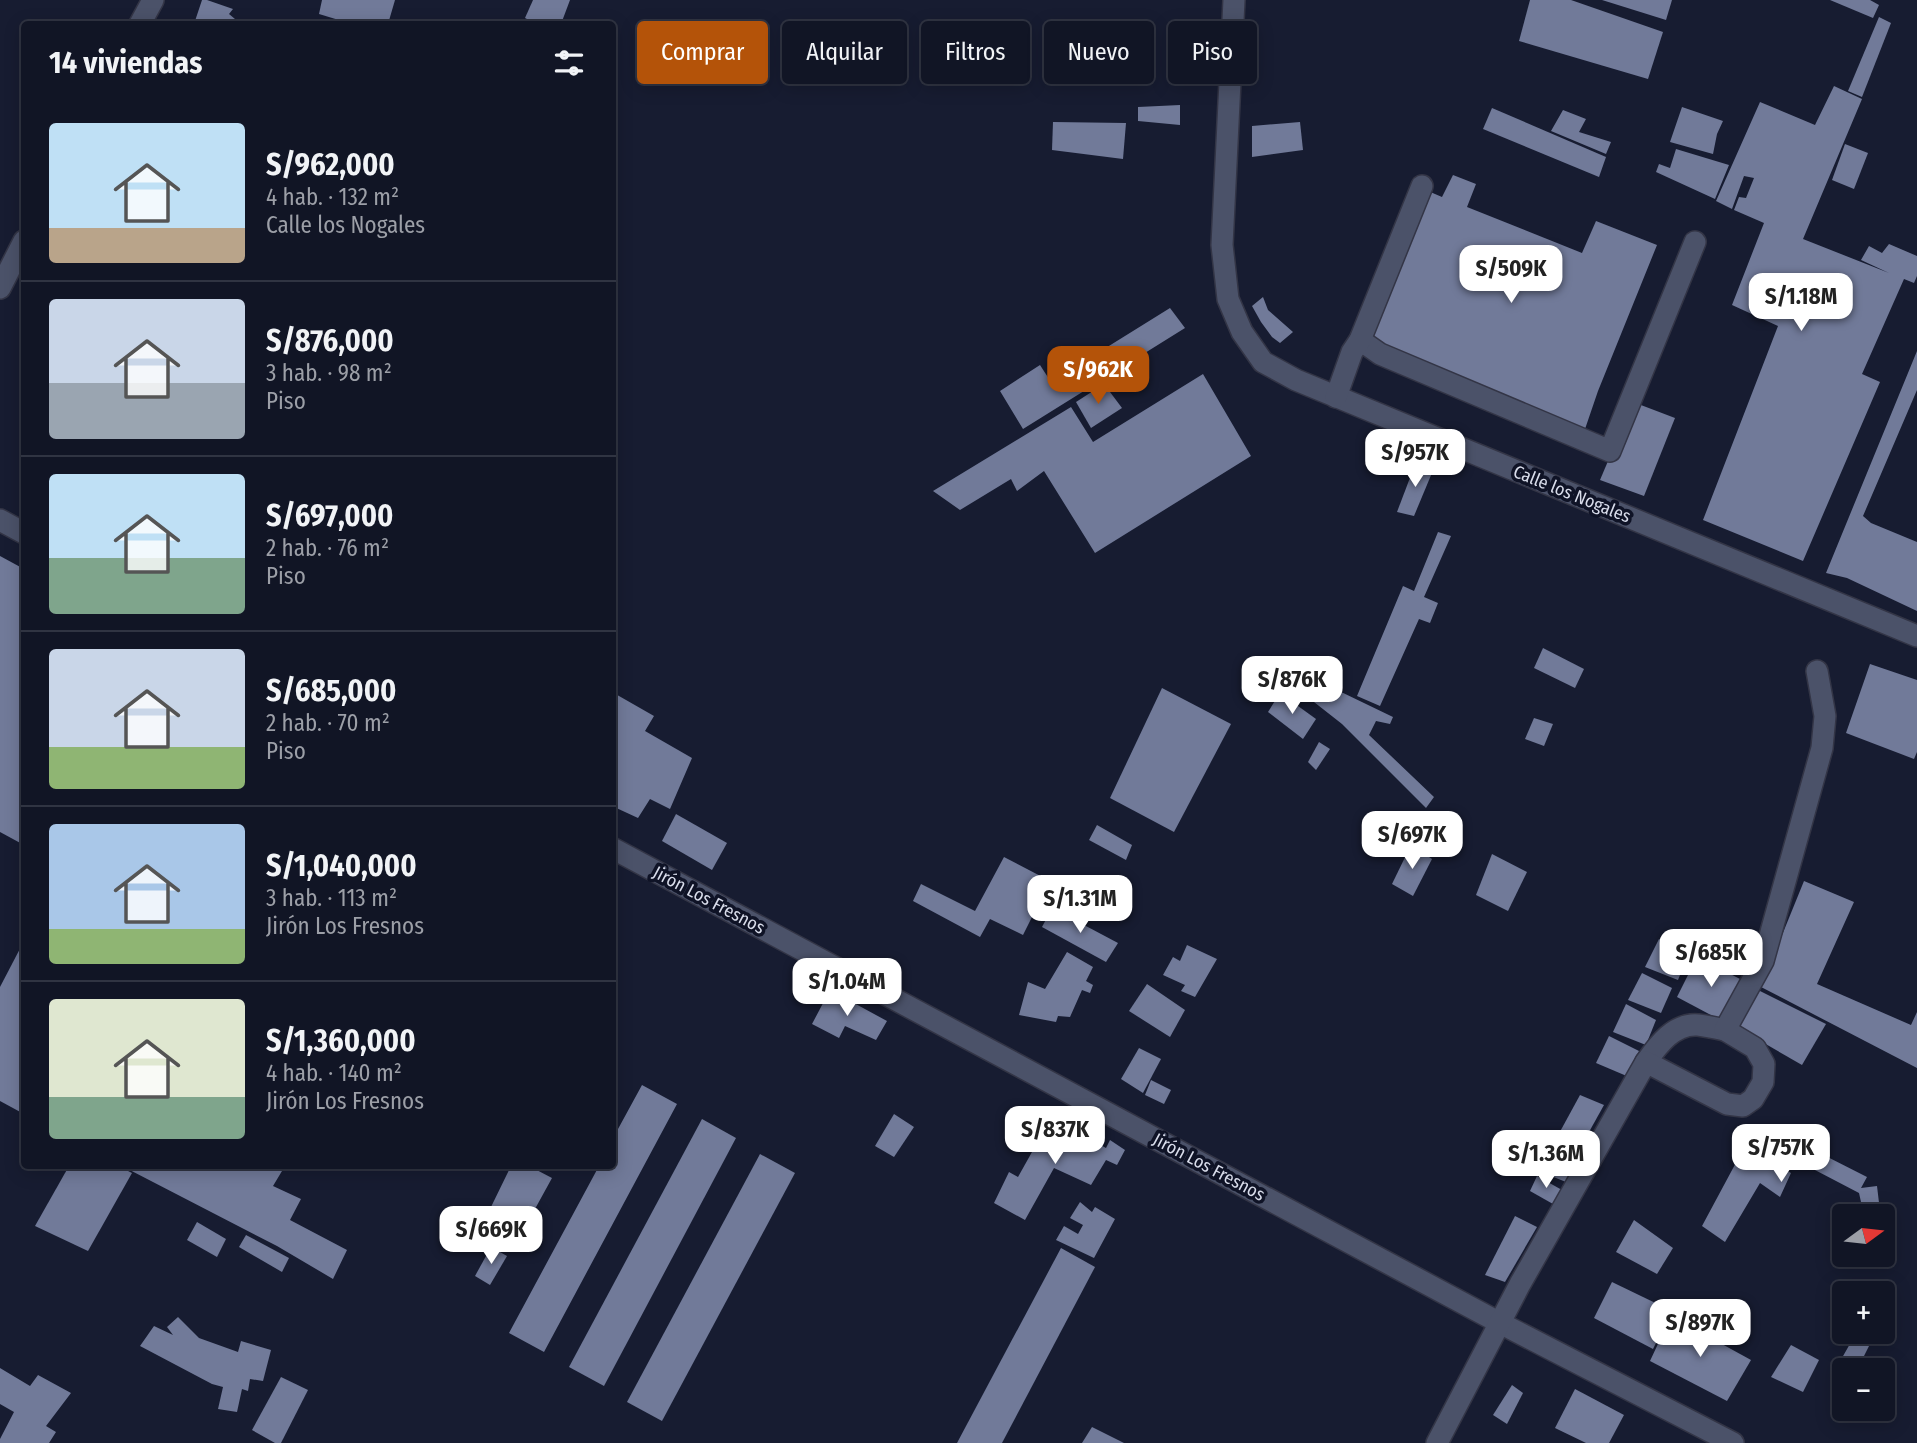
<!DOCTYPE html>
<html lang="es">
<head>
<meta charset="utf-8">
<style>
	:root { --surface:#111525; --page:#1a1e2d; --text:#f1f3f6; --muted:#9c9fa7; --line:#303442; --accent:#b45309 }
	body { margin:0; font-family:"Fira Sans Condensed",sans-serif; background:var(--page); color:var(--text); height:100vh; display:flex; flex-direction:column; font-size:26px; white-space:nowrap }
	* { box-sizing:border-box; margin:0 }
	p { font-size:23px; color:var(--muted) }
	.icon { flex:none; width:38px; height:38px; fill:none; stroke:currentColor; stroke-width:2; stroke-linecap:round; stroke-linejoin:round }
	.map { position:relative; flex:1; overflow:hidden }
	.details { position:absolute; left:21px; top:21px; width:595px; height:1148px; display:flex; flex-direction:column; background:var(--surface); border-radius:7px; box-shadow:0 4px 18px #0003,0 0 0 2px var(--line) }
	.details>* { flex:none }
	.guide { position:absolute; left:637px; top:21px; width:665px; height:63px; display:flex; gap:14px }
	.needle { width:46px; rotate:75deg }
	.controls { position:absolute; left:1832px; top:1204px; display:grid; gap:14px }
	.controls a { display:grid; place-items:center; width:63px; height:63px; border-radius:7px; background:var(--surface); box-shadow:0 4px 18px #0003,0 0 0 2px var(--line); font-size:35px }
	.price { position:absolute; translate:-50% -60px; padding:0 16px; border-radius:14px; background:#fff; color:#222; font-size:23px; line-height:46px; filter:drop-shadow(0 2px 4px #0008) }
	.price::after { content:''; position:absolute; left:50%; top:42px; width:21px; height:16px; margin-left:-10px; background:inherit; clip-path:polygon(0 0,100% 0,50% 100%) }
	.price.current { background:var(--accent); color:#fff }
	ul { padding:0; list-style:none }
	li { display:flex; align-items:center; gap:21px; height:175px; padding:0 28px }
	li+li { border-top:2px solid var(--line) }
	li span { display:grid; place-items:center; flex:none; width:196px; height:140px; border-radius:7px; color:#555 }
	li>.icon { margin-inline-start:auto }
	span .icon { width:84px; height:84px; fill:#fffc; stroke-width:1 }
	li b { font-size:30px }
	h2 { display:flex; justify-content:space-between; align-items:center; height:84px; padding:0 28px; font-size:30px }
	.chip { padding:0 24px; border-radius:7px; background:var(--surface); box-shadow:0 4px 18px #0003,0 0 0 2px var(--line); font-size:24px; line-height:63px }
	.chip.current { background:var(--accent); color:#fff }
	.map>svg:first-child { display:block }
	.building { fill:#717a99 }
	.lines { fill:none; stroke-linecap:round; stroke-linejoin:round }
	.minor-casing { stroke:#333546; stroke-width:24 }
	.minor { stroke:#4b5269; stroke-width:21 }
	.labels { text-anchor:middle; stroke-width:7; stroke-linejoin:round; paint-order:stroke }
	.street-label { font-size:18px; fill:#d8dcea; stroke:#0f1326 }
</style>
</head>
<body>
<div class="map">
<svg width="1917" height="1443" viewBox="0 0 1917 1443">
	<rect width="100%" height="100%" fill="#171c31"/>
	<!-- building -->
	<g class="building">
		<polygon points="202,0 207,0 233,9 229,14 241,24 194,24"/>
		<polygon points="322,0 395,0 388,24 352,24 319,14"/>
		<polygon points="533,0 570,0 561,24 537,24 525,18"/>
		<polygon points="1530,0 1571,0 1663,32 1648,79 1519,41"/>
		<polygon points="1602,0 1672,0 1666,20"/>
		<polygon points="1830,0 1870,0 1879,5 1873,18"/>
		<polygon points="1879,17 1891,23 1862,97 1848,91"/>
		<polygon points="1834,86 1862,99 1803,239 1889,273 1861,260 1869,246 1882,253 1889,244 1917,256 1917,276 1914,283 1904,279 1862,374 1880,382 1803,561 1703,520 1778,326 1732,305 1764,223 1734,210 1739,197 1746,198 1754,178 1744,176 1732,209 1716,201 1760,102 1815,125"/>
		<polygon points="1180,105 1180,125 1138,121 1138,107"/>
		<polygon points="1682,107 1723,121 1717,134 1713,154 1670,142"/>
		<polygon points="1492,108 1606,157 1599,177 1483,129"/>
		<polygon points="1563,110 1586,119 1579,132 1611,142 1606,154 1551,131"/>
		<polygon points="1053,122 1126,123 1123,159 1052,150"/>
		<polygon points="1300,122 1303,150 1252,157 1252,126"/>
		<polygon points="1845,144 1868,153 1854,189 1832,180"/>
		<polygon points="1676,149 1729,165 1715,199 1656,172 1659,164 1670,168"/>
		<polygon points="1453,175 1476,184 1467,207 1582,253 1596,221 1657,245 1598,391 1584,432 1367,341 1428,191 1442,197"/>
		<polygon points="1263,297 1268,310 1293,332 1280,343 1272,337 1261,322 1252,306"/>
		<polygon points="1170,308 1185,328 1023,429 1000,391 1040,365 1051,382"/>
		<polygon points="1917,351 1917,390 1863,516 1871,523 1917,542 1917,611 1847,578 1826,573"/>
		<polygon points="1203,374 1251,456 1095,553 1044,471 1017,491 1011,479 960,510 933,491 1071,407 1093,442"/>
		<polygon points="1104,384 1122,408 1091,428 1076,402"/>
		<polygon points="1633,402 1675,418 1644,496 1600,480"/>
		<polygon points="1416,462 1434,468 1414,516 1397,512"/>
		<polygon points="1438,532 1451,536 1424,597 1438,603 1430,623 1419,619 1380,706 1357,696 1403,586 1414,591"/>
		<polygon points="0,556 24,569 24,845 0,832"/>
		<polygon points="1543,648 1584,669 1575,688 1534,668"/>
		<polygon points="1870,664 1917,680 1917,752 1914,759 1846,733"/>
		<polygon points="1322,679 1338,686 1337,690 1393,717 1390,724 1376,721 1369,735 1434,797 1426,808 1342,724 1314,702"/>
		<polygon points="1162,688 1231,724 1174,832 1110,798"/>
		<polygon points="612,692 654,716 645,731 692,758 670,809 650,799 638,818 612,806"/>
		<polygon points="1280,693 1316,719 1303,739 1268,712"/>
		<polygon points="1534,718 1553,724 1544,746 1525,739"/>
		<polygon points="1319,742 1330,749 1316,770 1308,762"/>
		<polygon points="676,814 727,843 712,870 662,841"/>
		<polygon points="1097,825 1132,845 1126,860 1089,840"/>
		<polygon points="1411,845 1432,859 1413,896 1392,884"/>
		<polygon points="1492,854 1527,872 1508,911 1476,895"/>
		<polygon points="1004,857 1050,881 1023,935 990,919 980,937 913,901 921,884 975,911"/>
		<polygon points="1804,881 1854,902 1817,984 1911,1025 1917,1012 1917,1068 1761,987"/>
		<polygon points="1052,908 1118,943 1106,962 1042,927"/>
		<polygon points="1659,939 1688,955 1678,980 1645,967"/>
		<polygon points="24,941 24,1114 0,1101 0,987"/>
		<polygon points="1187,945 1217,959 1195,997 1181,991 1185,985 1163,975 1173,957 1180,961"/>
		<polygon points="1067,952 1093,967 1086,981 1093,985 1090,993 1082,990 1070,1017 1058,1016 1056,1022 1019,1015 1028,982 1045,989"/>
		<polygon points="1697,957 1744,981 1724,1022 1677,997"/>
		<polygon points="1642,973 1672,988 1661,1013 1628,1000"/>
		<polygon points="1147,984 1185,1010 1170,1037 1129,1011"/>
		<polygon points="830,990 887,1021 876,1040 845,1026 839,1038 812,1024"/>
		<polygon points="1758,990 1826,1024 1802,1065 1736,1027"/>
		<polygon points="1626,1004 1656,1020 1646,1045 1613,1032"/>
		<polygon points="1609,1036 1639,1051 1629,1077 1596,1063"/>
		<polygon points="1139,1048 1161,1059 1143,1093 1121,1079"/>
		<polygon points="1151,1080 1171,1090 1164,1104 1145,1095"/>
		<polygon points="642,1085 677,1104 544,1352 509,1333 599,1166 612,1166 612,1140"/>
		<polygon points="1580,1095 1604,1105 1579,1150 1556,1139"/>
		<polygon points="894,1114 914,1127 894,1157 875,1146"/>
		<polygon points="1051,1118 1106,1148 1110,1140 1125,1150 1117,1165 1106,1160 1091,1185 1054,1168 1025,1220 994,1203 1009,1172 1018,1177"/>
		<polygon points="702,1119 736,1138 604,1386 569,1367"/>
		<polygon points="1783,1139 1791,1154 1798,1142 1867,1177 1861,1188 1877,1186 1880,1211 1864,1214 1868,1216 1844,1216 1844,1232 1832,1225 1845,1202 1859,1213 1863,1211 1859,1193 1792,1158 1780,1160 1776,1164 1791,1173 1780,1197 1760,1183 1725,1242 1702,1226 1746,1144 1762,1152"/>
		<polygon points="1554,1145 1577,1157 1566,1182 1541,1172"/>
		<polygon points="760,1154 795,1173 662,1421 627,1402"/>
		<polygon points="69,1166 118,1166 132,1173 88,1251 35,1226"/>
		<polygon points="122,1166 285,1166 273,1186 301,1199 290,1220 347,1250 333,1279 277,1246"/>
		<polygon points="511,1166 529,1166 552,1178 519,1238 504,1229 511,1219 491,1207"/>
		<polygon points="1537,1176 1562,1190 1553,1204 1530,1191"/>
		<polygon points="1080,1202 1092,1212 1095,1207 1115,1219 1094,1258 1056,1240 1064,1226 1078,1234 1083,1225 1070,1218"/>
		<polygon points="1515,1216 1537,1227 1505,1282 1485,1275"/>
		<polygon points="1634,1220 1673,1248 1657,1274 1616,1252"/>
		<polygon points="197,1222 226,1239 217,1257 187,1240"/>
		<polygon points="246,1235 289,1258 282,1272 239,1247"/>
		<polygon points="491,1247 507,1256 490,1285 475,1276"/>
		<polygon points="1061,1248 1095,1267 1002,1443 957,1443"/>
		<polygon points="1612,1282 1672,1311 1653,1349 1594,1318"/>
		<polygon points="1671,1316 1751,1360 1727,1401 1650,1361"/>
		<polygon points="178,1317 199,1338 238,1352 241,1341 271,1350 263,1381 250,1379 248,1391 242,1389 237,1412 218,1409 223,1387 212,1384 140,1346 154,1326 173,1335 167,1327"/>
		<polygon points="1855,1335 1871,1342 1857,1370 1844,1370 1844,1385 1830,1379"/>
		<polygon points="1791,1345 1819,1360 1803,1392 1771,1377"/>
		<polygon points="0,1368 30,1386 38,1375 71,1393 46,1426 56,1432 49,1443 0,1443 0,1439 14,1412 0,1404"/>
		<polygon points="281,1377 308,1390 281,1443 275,1443 252,1430"/>
		<polygon points="1512,1385 1523,1393 1507,1424 1493,1415"/>
		<polygon points="1575,1389 1624,1415 1609,1443 1586,1443 1555,1428"/>
		<polygon points="1092,1427 1124,1443 1082,1443"/>
	</g>
	<g class="lines">
		<!-- minor casing -->
		<g class="minor-casing">
			<g id="minor">
				<polyline points="1234,0 1222,245 1228,299 1242,332 1263,362 1296,380 1917,636"/>
				<polyline points="140,24 153,0"/>
				<polyline points="0,288 24,241"/>
				<polyline points="1360,340 1380,354 1610,451 1695,242"/>
				<polyline points="1336,397 1352,352 1360,340 1422,186"/>
				<polyline points="0,520 24,533"/>
				<polyline points="612,848 1500,1323 1733,1443"/>
				<path d="M1646,1062C1658,1045 1674,1023 1698,1025C1707,1026 1716,1028 1725,1030"/>
				<polyline points="1437,1443 1520,1284 1646,1062 1727,1104 1743,1106 1753,1099 1763,1082 1764,1064 1755,1048 1725,1030 1763,961 1822,748 1825,716 1817,671"/>
			</g>
		</g>
		<!-- minor -->
		<use href="#minor" class="minor"/>
	</g>
	<g class="labels">
		<!-- street labels -->
		<g class="street-label">
			<text transform="translate(1572 494) rotate(22)" y="6">Calle los Nogales</text>
			<text transform="translate(709 900) rotate(28)" y="6">Jirón Los Fresnos</text>
			<text transform="translate(1209 1167) rotate(28)" y="6">Jirón Los Fresnos</text>
		</g>
	</g>
</svg>
<div class="controls">
<a><svg class="needle" viewBox="-14 -14 28 28"><path d="M0-13l5 13h-10z" fill="#e53935"/><path d="M0 13l5-13h-10z" fill="#9c9fa7"/></svg></a>
<a>+</a>
<a>−</a>
</div>
<b class="price" style="left:1511px;top:305px">S/509K</b>
<b class="price" style="left:1801px;top:333px">S/1.18M</b>
<b class="price current" style="left:1098px;top:406px">S/962K</b>
<b class="price" style="left:1415px;top:489px">S/957K</b>
<b class="price" style="left:1292px;top:716px">S/876K</b>
<b class="price" style="left:1412px;top:871px">S/697K</b>
<b class="price" style="left:1080px;top:935px">S/1.31M</b>
<b class="price" style="left:1711px;top:989px">S/685K</b>
<b class="price" style="left:847px;top:1018px">S/1.04M</b>
<b class="price" style="left:1055px;top:1166px">S/837K</b>
<b class="price" style="left:1781px;top:1184px">S/757K</b>
<b class="price" style="left:1546px;top:1190px">S/1.36M</b>
<b class="price" style="left:491px;top:1266px">S/669K</b>
<b class="price" style="left:1700px;top:1359px">S/897K</b>
<div class="guide">
<a class="chip current">Comprar</a>
<a class="chip">Alquilar</a>
<a class="chip">Filtros</a>
<a class="chip">Nuevo</a>
<a class="chip">Piso</a>
</div>
<section class="details">
<h2>14 viviendas<svg class="icon" aria-label="filters" viewBox="0 0 24 24"><path d="M4 7h16M4 17h16"/><circle cx="9" cy="7" r="2"/><circle cx="15" cy="17" r="2"/></svg></h2>
<ul>
<li><span style="background:linear-gradient(#bfe0f5 75%,#b9a48a 0)"><svg class="icon" aria-label="home" viewBox="0 0 24 24"><path d="M3 11l9-7 9 7M6 9v11h12V9"/></svg></span><div><b>S/962,000</b><p>4 hab. · 132 m²</p><p>Calle los Nogales</p></div></li>
<li><span style="background:linear-gradient(#c9d6e8 60%,#9aa5b1 0)"><svg class="icon" aria-label="home" viewBox="0 0 24 24"><path d="M3 11l9-7 9 7M6 9v11h12V9"/></svg></span><div><b>S/876,000</b><p>3 hab. · 98 m²</p><p>Piso</p></div></li>
<li><span style="background:linear-gradient(#bfe0f5 60%,#7fa58c 0)"><svg class="icon" aria-label="home" viewBox="0 0 24 24"><path d="M3 11l9-7 9 7M6 9v11h12V9"/></svg></span><div><b>S/697,000</b><p>2 hab. · 76 m²</p><p>Piso</p></div></li>
<li><span style="background:linear-gradient(#c9d6e8 70%,#8fb573 0)"><svg class="icon" aria-label="home" viewBox="0 0 24 24"><path d="M3 11l9-7 9 7M6 9v11h12V9"/></svg></span><div><b>S/685,000</b><p>2 hab. · 70 m²</p><p>Piso</p></div></li>
<li><span style="background:linear-gradient(#a9c7e8 75%,#8fb573 0)"><svg class="icon" aria-label="home" viewBox="0 0 24 24"><path d="M3 11l9-7 9 7M6 9v11h12V9"/></svg></span><div><b>S/1,040,000</b><p>3 hab. · 113 m²</p><p>Jirón Los Fresnos</p></div></li>
<li><span style="background:linear-gradient(#dfe7d0 70%,#7fa58c 0)"><svg class="icon" aria-label="home" viewBox="0 0 24 24"><path d="M3 11l9-7 9 7M6 9v11h12V9"/></svg></span><div><b>S/1,360,000</b><p>4 hab. · 140 m²</p><p>Jirón Los Fresnos</p></div></li>
</ul>
</section>
</div>
</body>
</html>
